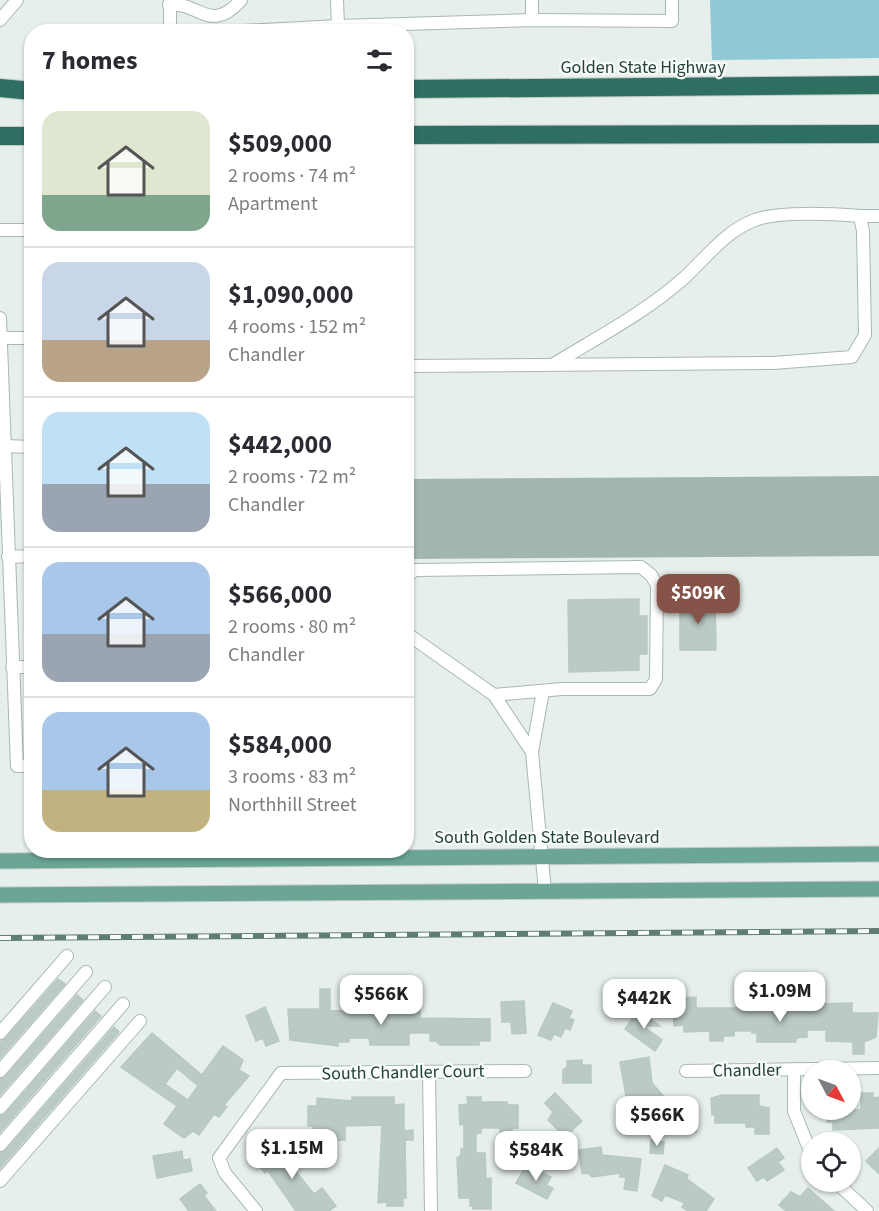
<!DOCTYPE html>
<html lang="en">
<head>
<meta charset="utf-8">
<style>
	:root { --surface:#fff; --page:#f7f7f7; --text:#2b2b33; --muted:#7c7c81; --line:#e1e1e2; --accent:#855347 }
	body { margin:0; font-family:"Source Sans 3",sans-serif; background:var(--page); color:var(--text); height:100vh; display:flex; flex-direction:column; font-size:22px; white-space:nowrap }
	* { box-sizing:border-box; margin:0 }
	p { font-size:20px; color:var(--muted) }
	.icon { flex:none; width:33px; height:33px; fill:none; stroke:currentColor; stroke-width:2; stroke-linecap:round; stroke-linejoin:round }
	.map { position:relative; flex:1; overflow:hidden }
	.side { position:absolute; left:24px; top:24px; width:390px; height:834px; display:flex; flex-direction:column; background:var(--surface); border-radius:24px; box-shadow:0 2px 4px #0004 }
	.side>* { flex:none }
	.needle { width:39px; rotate:131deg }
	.buttons { position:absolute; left:801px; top:1060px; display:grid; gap:12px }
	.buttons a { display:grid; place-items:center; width:60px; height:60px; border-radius:50%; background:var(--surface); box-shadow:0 2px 4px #0004; font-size:30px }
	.price { position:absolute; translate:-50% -51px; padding:0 14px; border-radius:12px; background:#fff; color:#222; font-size:20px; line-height:39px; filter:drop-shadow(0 2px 3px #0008) }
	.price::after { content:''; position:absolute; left:50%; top:36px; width:18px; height:14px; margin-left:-9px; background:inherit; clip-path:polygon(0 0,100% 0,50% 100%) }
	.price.selected { background:var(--accent); color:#fff }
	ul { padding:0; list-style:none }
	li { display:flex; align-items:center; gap:18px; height:150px; padding:0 18px }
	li+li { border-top:2px solid var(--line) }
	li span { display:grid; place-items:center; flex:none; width:168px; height:120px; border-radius:18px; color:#555 }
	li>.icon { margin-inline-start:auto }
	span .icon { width:72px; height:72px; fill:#fffc; stroke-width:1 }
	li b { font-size:26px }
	h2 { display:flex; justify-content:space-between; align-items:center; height:72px; padding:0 18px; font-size:26px }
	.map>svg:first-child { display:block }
	.water { fill:#8ec9d4 }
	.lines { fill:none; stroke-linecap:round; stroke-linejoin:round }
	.runway { stroke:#a2b6b0; stroke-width:80 }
	.building { fill:#bbcac4; stroke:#b8c9c2; stroke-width:1.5; fill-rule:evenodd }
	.minor-casing { stroke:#a8b8b2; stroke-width:14 }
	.major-casing { stroke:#c2cac8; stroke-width:17 }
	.highway-casing { stroke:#c2cac8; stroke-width:20 }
	.minor { stroke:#fff; stroke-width:12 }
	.major { stroke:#6aa596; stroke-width:15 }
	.highway { stroke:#2f6f62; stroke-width:18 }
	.rail-casing { stroke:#5f7d75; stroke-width:6 }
	.rail { stroke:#f7fbf9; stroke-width:4; stroke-dasharray:11; stroke-linecap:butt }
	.labels { text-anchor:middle; stroke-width:4.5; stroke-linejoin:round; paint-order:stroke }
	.street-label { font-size:18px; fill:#24423a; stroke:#f7fbf9 }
</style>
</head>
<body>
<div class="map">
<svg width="879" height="1211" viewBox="0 0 879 1211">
	<rect width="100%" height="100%" fill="#e6efeb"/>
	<!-- water -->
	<polygon class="water" points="710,0 879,0 879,58 712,60"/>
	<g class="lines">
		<!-- runway -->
		<polyline class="runway" points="406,519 879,516"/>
	</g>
	<!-- building -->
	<g class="building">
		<polygon points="639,599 639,616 647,616 647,654 639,654 639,670 569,672 568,600"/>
		<polygon points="715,600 716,650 680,650 680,601"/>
		<polygon points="58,979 65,984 0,1058 0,1042 6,1038"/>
		<polygon points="320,989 330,989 330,1011 420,1007 420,1018 490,1019 490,1041 479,1041 479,1045 440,1045 436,1041 430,1041 430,1033 409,1033 409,1045 370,1045 369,1038 349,1038 349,1042 338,1042 338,1046 290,1040 288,1009 320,1009"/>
		<polygon points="77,995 83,1000 0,1095 0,1079 6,1076"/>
		<polygon points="696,997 696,1008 816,1008 816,1004 852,1003 852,1013 878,1013 876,1037 864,1042 864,1054 853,1054 853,1042 826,1041 826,1030 807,1030 807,1037 796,1038 796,1042 757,1042 757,1033 752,1033 752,1031 734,1031 734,1036 723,1036 723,1041 710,1041 710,1031 684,1032 684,1025 674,1026 673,1005 681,1005 681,998"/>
		<polygon points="524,1001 526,1033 512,1034 511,1022 502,1022 501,1002"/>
		<polygon points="553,1003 572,1011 569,1018 574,1020 570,1030 565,1028 561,1037 554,1034 551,1040 538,1035"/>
		<polygon points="265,1007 279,1041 266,1046 263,1038 256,1041 246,1016"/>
		<polygon points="638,1010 660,1026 643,1026 662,1040 655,1051 625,1029"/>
		<polygon points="95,1011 101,1016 0,1132 0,1116 6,1113"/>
		<polygon points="114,1027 119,1032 0,1168 0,1153 6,1150"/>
		<path d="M152,1033L202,1075L223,1046L243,1060L239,1070L249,1076L224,1105L227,1107L219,1117L214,1114L199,1135L193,1131L184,1138L164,1124L177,1106L121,1067ZM177,1068L198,1086L188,1100L165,1084Z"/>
		<polygon points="649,1057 652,1083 665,1098 637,1121 626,1108 632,1104 626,1096 620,1062"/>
		<polygon points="582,1060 582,1065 591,1065 591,1083 563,1083 563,1070 567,1067 567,1061"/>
		<polygon points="555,1093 582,1121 565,1137 548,1120 553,1112 545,1103"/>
		<polygon points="861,1093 873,1093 873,1098 879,1097 879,1128 833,1130 833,1122 827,1122 827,1110 861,1110"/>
		<polygon points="722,1095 759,1095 759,1106 769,1108 769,1134 755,1134 755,1127 746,1127 746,1123 715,1123 715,1114 712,1115 711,1098"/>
		<polygon points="352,1097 394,1097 394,1105 404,1104 404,1131 413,1130 413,1140 405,1140 406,1198 403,1198 403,1206 387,1206 387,1202 378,1203 382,1125 345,1126 345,1140 322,1141 331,1134 313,1134 313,1126 308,1126 308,1106 317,1106 317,1098 352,1101"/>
		<polygon points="467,1097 481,1097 481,1102 507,1102 507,1105 518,1105 518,1128 512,1128 512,1133 500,1133 500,1128 481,1128 481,1133 476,1133 476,1153 485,1153 486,1179 491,1178 491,1209 473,1209 473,1206 470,1206 470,1198 459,1198 457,1158 461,1155 461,1149 464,1149 464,1124 460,1125 459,1105 468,1104"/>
		<polygon points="674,1105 697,1110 696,1132 673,1131"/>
		<polygon points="276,1136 290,1154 285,1158 314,1194 322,1188 336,1206 329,1211 296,1211 268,1171 265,1173 258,1164 266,1157 262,1147"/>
		<polygon points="651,1140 664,1142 663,1154 650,1153"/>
		<polygon points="601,1147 602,1155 641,1159 637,1191 624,1189 626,1177 620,1177 620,1173 592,1177 588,1173 582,1174 579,1150"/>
		<polygon points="777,1148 784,1158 778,1162 784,1170 767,1181 764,1177 757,1181 748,1168"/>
		<polygon points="879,1148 879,1174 866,1161"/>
		<polygon points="182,1151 183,1160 190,1159 192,1171 157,1178 153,1156"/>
		<polygon points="665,1165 688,1175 687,1179 714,1199 706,1211 688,1211 682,1207 685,1203 665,1195 662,1201 652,1196"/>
		<polygon points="533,1168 551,1177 546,1185 553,1188 547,1199 516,1183 524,1169 531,1173"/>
		<polygon points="200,1184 207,1193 204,1196 216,1211 189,1211 180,1199"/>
		<polygon points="808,1188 834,1211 786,1211 779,1205 791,1192 800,1197"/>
	</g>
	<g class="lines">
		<!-- minor casing -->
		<g class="minor-casing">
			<g id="minor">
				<polyline points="170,0 170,32"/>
				<polyline points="337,0 338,26 532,20 672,21 672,0"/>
				<path d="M169,5C199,1 210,35 241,0"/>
				<polyline points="0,20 17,0"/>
				<polyline points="532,20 532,0"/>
				<polyline points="225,32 338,26"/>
				<polyline points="860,216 879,216"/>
				<polyline points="0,230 32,230"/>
				<polyline points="0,318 17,766 32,766"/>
				<polyline points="1,338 32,338"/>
				<path d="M406,366L773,363L852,357L865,335L863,231L860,216C835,214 777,211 755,220C725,231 707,257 684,278C646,312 598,337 554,364"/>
				<polyline points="4,446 32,447"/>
				<polyline points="8,557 32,556"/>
				<polyline points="406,577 415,570 641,567 651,575 657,585 656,679 650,689 562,689 494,695"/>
				<polyline points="406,633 494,695 532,752"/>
				<polyline points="12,667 32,667"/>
				<polyline points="543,691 532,752 545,891"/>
				<polyline points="0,1033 67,956"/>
				<polyline points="794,1069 794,1111 812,1156"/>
				<polyline points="0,1071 86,972"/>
				<polyline points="686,1071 879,1068"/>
				<polyline points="429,1072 431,1211"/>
				<polyline points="0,1108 105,987"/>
				<polyline points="0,1145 123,1004"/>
				<polyline points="0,1181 140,1021"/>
				<polyline points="836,1182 867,1211"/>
				<polyline points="256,1211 225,1173 219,1158 281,1073 525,1071"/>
			</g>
		</g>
		<!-- major casing -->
		<g class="major-casing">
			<g id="major">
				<polyline points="0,861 879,854"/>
				<polyline points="0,895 879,889"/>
			</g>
		</g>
		<!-- highway casing -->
		<g class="highway-casing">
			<g id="highway">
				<polyline points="0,88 32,91"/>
				<polyline points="406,89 879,85"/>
				<polyline points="406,135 879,134"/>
				<polyline points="0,136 32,136"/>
			</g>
		</g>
		<!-- minor -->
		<use href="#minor" class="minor"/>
		<!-- major -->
		<use href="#major" class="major"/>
		<!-- highway -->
		<use href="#highway" class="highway"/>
		<!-- rail casing -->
		<g class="rail-casing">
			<polyline id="rail" points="0,938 879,931"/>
		</g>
		<!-- rail -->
		<use href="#rail" class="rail"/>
	</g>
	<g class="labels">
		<!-- street labels -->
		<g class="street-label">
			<text x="643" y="73">Golden State Highway</text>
			<text x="547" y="843">South Golden State Boulevard</text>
			<text transform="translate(747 1070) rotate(-1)" y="6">Chandler</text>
			<text transform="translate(403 1072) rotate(-1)" y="6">South Chandler Court</text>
		</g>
	</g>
</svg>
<div class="buttons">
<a><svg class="needle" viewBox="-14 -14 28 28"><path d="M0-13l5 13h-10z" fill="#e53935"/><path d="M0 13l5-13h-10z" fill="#7c7c81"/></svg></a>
<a><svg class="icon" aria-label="locate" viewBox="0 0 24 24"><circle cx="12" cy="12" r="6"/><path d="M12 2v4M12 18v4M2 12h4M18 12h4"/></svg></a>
</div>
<b class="price selected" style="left:698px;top:625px">$509K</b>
<b class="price" style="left:780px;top:1023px">$1.09M</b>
<b class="price" style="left:381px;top:1026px">$566K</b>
<b class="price" style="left:644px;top:1030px">$442K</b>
<b class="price" style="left:657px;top:1147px">$566K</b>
<b class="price" style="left:292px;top:1180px">$1.15M</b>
<b class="price" style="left:536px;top:1182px">$584K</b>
<section class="side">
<h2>7 homes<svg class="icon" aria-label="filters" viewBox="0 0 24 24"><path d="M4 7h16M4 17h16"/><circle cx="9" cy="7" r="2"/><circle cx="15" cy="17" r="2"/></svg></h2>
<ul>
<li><span style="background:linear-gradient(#dfe7d0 70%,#7fa58c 0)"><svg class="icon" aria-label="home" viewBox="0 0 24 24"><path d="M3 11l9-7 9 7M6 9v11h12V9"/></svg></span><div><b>$509,000</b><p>2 rooms · 74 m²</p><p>Apartment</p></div></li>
<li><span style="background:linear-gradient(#c9d6e8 65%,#b9a48a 0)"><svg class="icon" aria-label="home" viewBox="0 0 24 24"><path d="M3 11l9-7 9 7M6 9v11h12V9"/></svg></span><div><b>$1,090,000</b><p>4 rooms · 152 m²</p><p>Chandler</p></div></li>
<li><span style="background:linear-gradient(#bfe0f5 60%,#9aa5b1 0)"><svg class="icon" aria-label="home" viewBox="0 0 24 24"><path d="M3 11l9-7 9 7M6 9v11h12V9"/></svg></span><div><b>$442,000</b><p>2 rooms · 72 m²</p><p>Chandler</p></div></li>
<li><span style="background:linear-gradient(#a9c7e8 60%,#9aa5b1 0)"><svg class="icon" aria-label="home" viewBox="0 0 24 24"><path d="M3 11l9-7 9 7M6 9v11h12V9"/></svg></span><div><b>$566,000</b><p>2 rooms · 80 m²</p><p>Chandler</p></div></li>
<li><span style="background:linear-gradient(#a9c7e8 65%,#c2b280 0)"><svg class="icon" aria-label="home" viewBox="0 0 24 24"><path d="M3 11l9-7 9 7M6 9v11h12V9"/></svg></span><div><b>$584,000</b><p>3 rooms · 83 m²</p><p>Northhill Street</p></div></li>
</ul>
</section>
</div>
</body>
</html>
